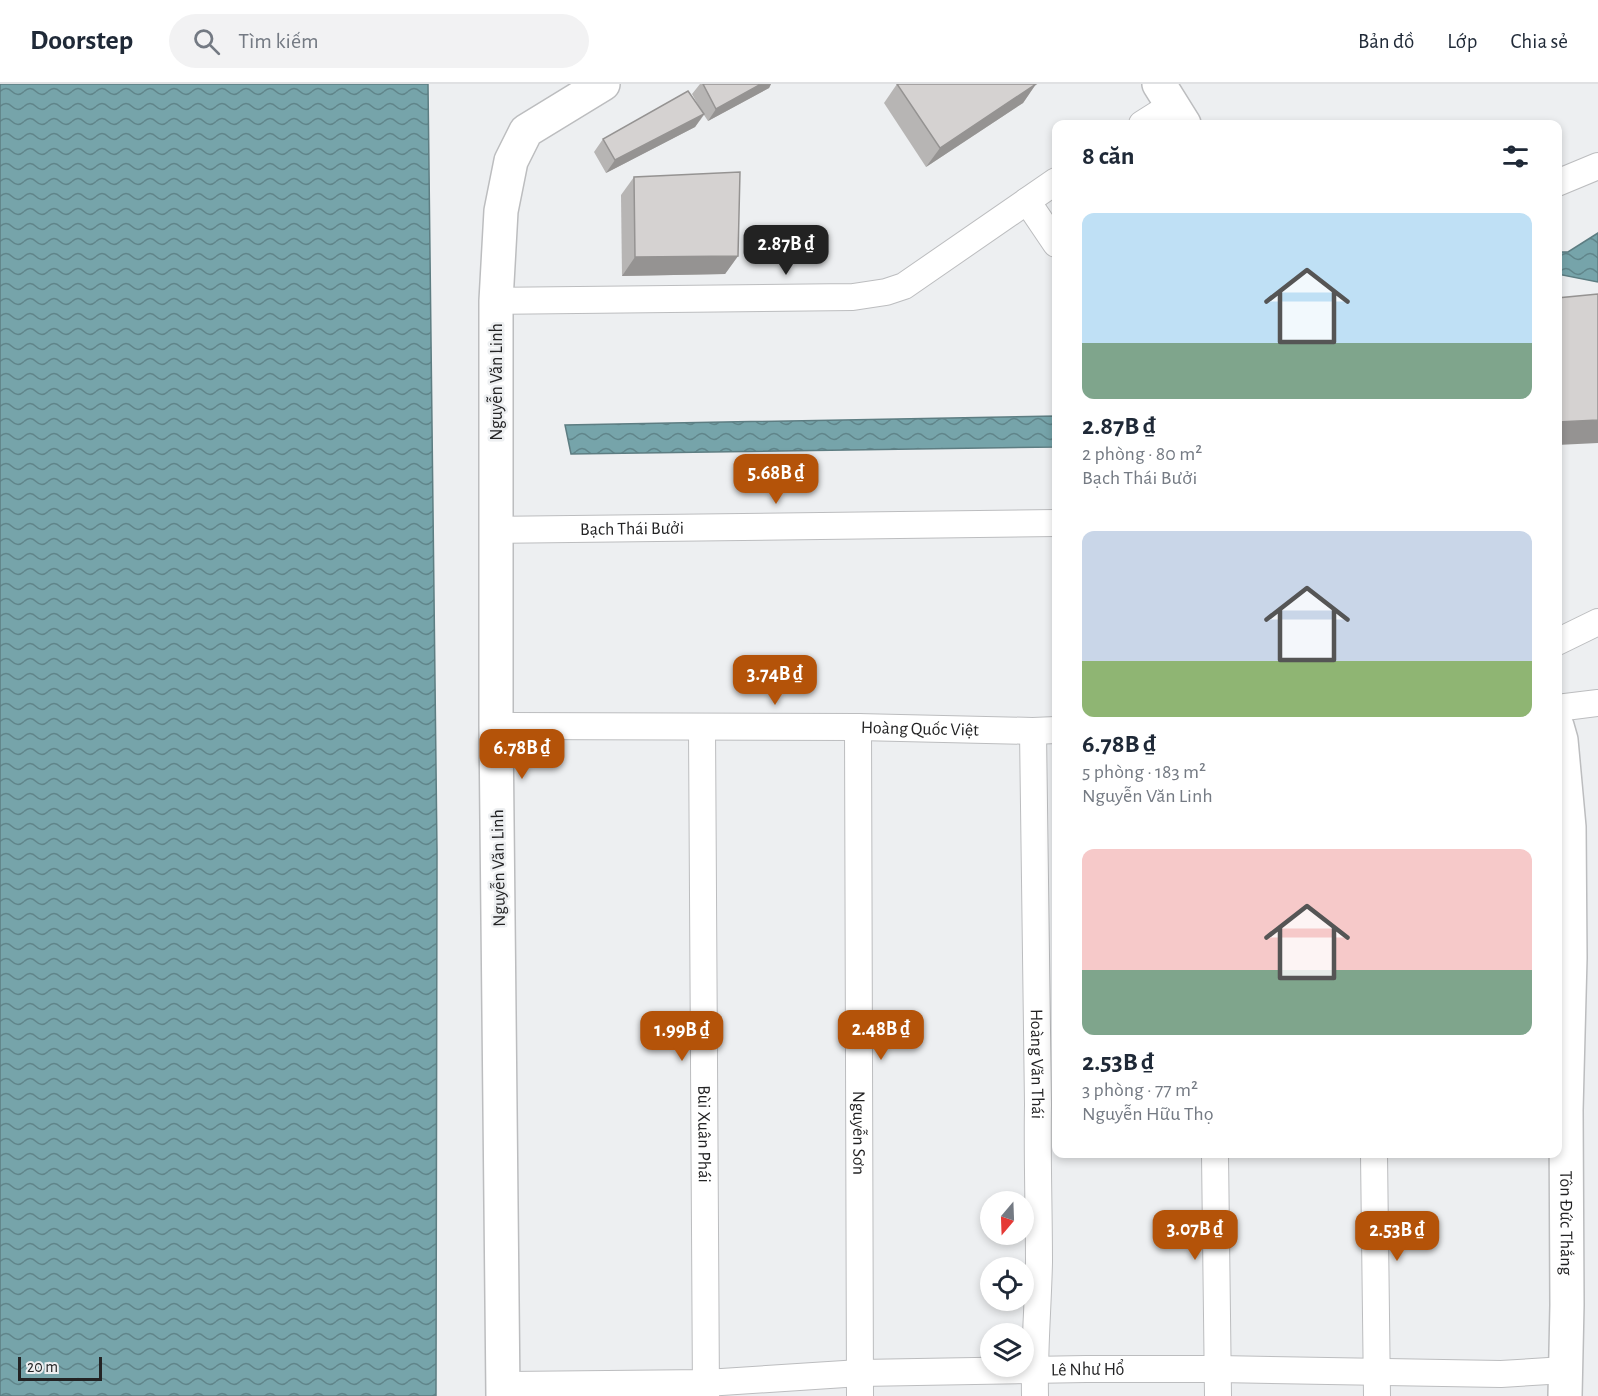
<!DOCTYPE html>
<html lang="vi">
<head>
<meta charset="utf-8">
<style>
	:root { --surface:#fff; --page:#f2f2f3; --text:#1f2937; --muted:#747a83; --line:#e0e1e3; --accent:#b45309 }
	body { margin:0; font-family:"Alegreya Sans",sans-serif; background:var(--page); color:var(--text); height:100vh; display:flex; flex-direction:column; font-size:22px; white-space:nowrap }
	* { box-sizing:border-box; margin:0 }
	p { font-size:20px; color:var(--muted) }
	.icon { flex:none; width:33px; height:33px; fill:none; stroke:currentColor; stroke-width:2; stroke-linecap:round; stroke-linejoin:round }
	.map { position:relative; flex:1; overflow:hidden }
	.drawer { position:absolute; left:1052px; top:36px; width:510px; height:1038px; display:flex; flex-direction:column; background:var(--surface); border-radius:12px; box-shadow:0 3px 9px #0003 }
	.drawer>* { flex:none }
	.needle { width:39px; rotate:199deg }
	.controls { position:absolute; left:980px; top:1107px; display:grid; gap:12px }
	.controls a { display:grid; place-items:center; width:54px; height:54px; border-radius:50%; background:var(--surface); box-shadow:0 3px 9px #0003; font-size:30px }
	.scale { position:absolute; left:18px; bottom:15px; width:84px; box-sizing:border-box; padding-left:6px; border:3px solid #232324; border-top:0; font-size:16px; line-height:21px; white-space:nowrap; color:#232324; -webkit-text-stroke:4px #edeff1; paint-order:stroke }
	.price { position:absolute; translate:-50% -51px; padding:0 14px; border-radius:12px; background:var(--accent); color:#fff; font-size:20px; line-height:39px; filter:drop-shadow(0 2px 3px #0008) }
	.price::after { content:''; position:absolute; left:50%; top:36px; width:18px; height:14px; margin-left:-9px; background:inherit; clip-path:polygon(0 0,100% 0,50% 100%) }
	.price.selected { background:#222; color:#fff }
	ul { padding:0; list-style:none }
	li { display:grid; align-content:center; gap:12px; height:318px; padding:0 30px }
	li span { display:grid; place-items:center; height:186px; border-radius:12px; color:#555 }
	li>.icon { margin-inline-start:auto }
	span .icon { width:108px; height:108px; fill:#fffc; stroke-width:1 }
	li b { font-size:26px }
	h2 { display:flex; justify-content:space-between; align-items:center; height:72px; padding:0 30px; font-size:26px }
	header { display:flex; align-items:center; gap:36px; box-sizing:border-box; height:84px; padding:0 30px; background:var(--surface); border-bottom:2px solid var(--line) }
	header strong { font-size:28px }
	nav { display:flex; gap:33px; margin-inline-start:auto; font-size:21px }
	.search { width:420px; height:54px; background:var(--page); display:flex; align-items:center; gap:15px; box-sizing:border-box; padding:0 21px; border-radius:33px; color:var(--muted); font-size:22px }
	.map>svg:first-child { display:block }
	.water { fill:url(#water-waves); stroke:#5d7d82; stroke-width:1.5 }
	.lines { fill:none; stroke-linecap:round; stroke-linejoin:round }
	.minor-casing { stroke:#bcbdbf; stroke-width:28 }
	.tertiary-casing { stroke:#bcbdbf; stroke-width:36 }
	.secondary-casing { stroke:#bcbdbf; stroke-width:36 }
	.minor { stroke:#fff; stroke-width:26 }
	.tertiary { stroke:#fff; stroke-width:33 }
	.secondary { stroke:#fff; stroke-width:33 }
	.wall { fill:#b7b5b4 }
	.shaded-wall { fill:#959392 }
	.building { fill:#d5d2d1; stroke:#959392; stroke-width:1.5 }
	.labels { text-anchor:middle; stroke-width:5; stroke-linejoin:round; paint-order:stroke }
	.street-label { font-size:18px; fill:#232324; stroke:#edeff1 }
</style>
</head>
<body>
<header>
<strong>Doorstep</strong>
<div class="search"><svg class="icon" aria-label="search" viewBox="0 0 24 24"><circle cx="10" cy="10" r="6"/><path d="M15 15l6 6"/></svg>Tìm kiếm</div>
<nav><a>Bản đồ</a><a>Lớp</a><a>Chia sẻ</a></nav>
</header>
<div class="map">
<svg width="1598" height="1312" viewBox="0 0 1598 1312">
	<defs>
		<pattern id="water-waves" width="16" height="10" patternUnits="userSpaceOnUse" patternTransform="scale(1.5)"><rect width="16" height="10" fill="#76a4aa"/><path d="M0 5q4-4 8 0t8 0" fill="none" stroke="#60858a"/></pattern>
	</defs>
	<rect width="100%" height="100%" fill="#edeff1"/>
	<!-- water -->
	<g class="water">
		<polygon points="0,0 428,0 437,767 436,1312 0,1312"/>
		<polygon points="1598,149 1598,198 1557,190 1557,168 1568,168"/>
		<polygon points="1056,332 1056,363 571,370 565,341"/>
	</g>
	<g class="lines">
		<!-- minor casing -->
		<g class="minor-casing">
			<g id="minor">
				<polyline points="1142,40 1172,21"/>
				<polyline points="1557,99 1598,82"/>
				<polyline points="1027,117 1056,160"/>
				<polyline points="496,217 853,213 886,208 904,202 1056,97"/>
				<path id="s1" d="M496,446L1056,439"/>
				<polyline points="1557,558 1598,538"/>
				<polyline points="1557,624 1598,619"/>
				<path id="s2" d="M496,642L858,643L1033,647L1056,646"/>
				<path id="s3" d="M858,643L860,1312"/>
				<path id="s4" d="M702,644L706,1312"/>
				<path id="s5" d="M1033,647L1038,1021C1037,1073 1039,1126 1039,1178C1038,1223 1034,1267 1035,1312"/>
				<polyline points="1215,1070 1218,1312"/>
				<polyline points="1374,1070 1377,1312"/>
				<path id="s6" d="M503,1301L706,1299L860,1289L1086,1285H1218L1501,1290L1565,1286"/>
			</g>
		</g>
		<!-- tertiary casing -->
		<g class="tertiary-casing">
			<polyline id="tertiary" points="503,1312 496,642 496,217 501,127 511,77 526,47 603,0"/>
		</g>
		<!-- secondary casing -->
		<g class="secondary-casing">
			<g id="secondary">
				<polyline points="1159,0 1184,40"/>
				<path id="s7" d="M1557,642L1561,656L1569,743L1570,874L1566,1026L1567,1221L1565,1312"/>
			</g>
		</g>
		<!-- minor -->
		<use href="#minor" class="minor"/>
		<!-- tertiary -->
		<use href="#tertiary" class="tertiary"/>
		<!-- secondary -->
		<use href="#secondary" class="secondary"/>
	</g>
	<!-- wall -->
	<g class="wall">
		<polygon points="700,0 771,0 769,4 708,37 704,31 695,43 606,89 594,68 603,55 701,26 692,10"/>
		<polygon points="897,0 1036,0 1023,19 926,83 884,19"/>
		<polygon points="634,93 738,172 725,190 622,192 621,111"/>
	</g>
	<!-- shaded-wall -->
	<g class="shaded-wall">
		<polygon points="761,0 771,0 769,4 708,37 716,25"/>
		<polygon points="1036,0 1023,19 926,83 940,64"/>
		<polygon points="704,30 695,43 606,89 615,76"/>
		<polygon points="738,172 725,190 622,192 635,173"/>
		<polygon points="1598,336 1598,359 1557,361 1557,338"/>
	</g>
	<!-- building -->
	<g class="building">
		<polygon points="703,0 761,0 716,25"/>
		<polygon points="897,0 1036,0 940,64"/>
		<polygon points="688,7 704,30 615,76 603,55"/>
		<polygon points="740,88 738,172 635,173 634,93"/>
		<polygon points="1598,210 1598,336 1557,338 1557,214"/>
	</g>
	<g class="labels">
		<!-- street labels -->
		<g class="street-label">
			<text transform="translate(496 298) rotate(-90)" y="6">Nguyễn Văn Linh</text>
			<text dy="6" stroke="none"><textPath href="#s1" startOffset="136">Bạch Thái Bưởi</textPath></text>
			<text dy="6" stroke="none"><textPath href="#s2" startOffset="424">Hoàng Quốc Việt</textPath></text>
			<text transform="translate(498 784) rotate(-91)" y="6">Nguyễn Văn Linh</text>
			<text dy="6" stroke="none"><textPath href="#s5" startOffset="333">Hoàng Văn Thái</textPath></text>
			<text dy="6" stroke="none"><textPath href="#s4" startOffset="406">Bùi Xuân Phái</textPath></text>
			<text dy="6" stroke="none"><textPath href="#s3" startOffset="406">Nguyễn Sơn</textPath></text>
			<text dy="6" stroke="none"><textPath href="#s7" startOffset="498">Tôn Đức Thắng</textPath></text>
			<text dy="6" stroke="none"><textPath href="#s6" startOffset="585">Lê Như Hổ</textPath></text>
		</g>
	</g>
</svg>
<div class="controls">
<a><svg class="needle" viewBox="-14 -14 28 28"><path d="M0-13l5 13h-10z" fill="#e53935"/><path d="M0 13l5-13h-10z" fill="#747a83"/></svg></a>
<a><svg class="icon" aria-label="locate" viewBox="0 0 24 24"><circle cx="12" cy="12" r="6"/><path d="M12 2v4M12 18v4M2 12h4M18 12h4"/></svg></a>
<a><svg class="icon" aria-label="layers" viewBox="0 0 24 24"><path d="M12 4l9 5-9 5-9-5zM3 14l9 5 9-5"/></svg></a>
</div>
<div class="scale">20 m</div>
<b class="price selected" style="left:786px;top:192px">2.87B ₫</b>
<b class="price" style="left:776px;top:421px">5.68B ₫</b>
<b class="price" style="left:775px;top:622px">3.74B ₫</b>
<b class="price" style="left:522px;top:696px">6.78B ₫</b>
<b class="price" style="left:881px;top:977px">2.48B ₫</b>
<b class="price" style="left:682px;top:978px">1.99B ₫</b>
<b class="price" style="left:1195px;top:1177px">3.07B ₫</b>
<b class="price" style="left:1397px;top:1178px">2.53B ₫</b>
<section class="drawer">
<h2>8 căn<svg class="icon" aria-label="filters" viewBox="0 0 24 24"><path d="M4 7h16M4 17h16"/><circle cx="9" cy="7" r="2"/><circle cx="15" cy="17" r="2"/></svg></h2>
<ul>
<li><span style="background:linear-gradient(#bfe0f5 70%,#7fa58c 0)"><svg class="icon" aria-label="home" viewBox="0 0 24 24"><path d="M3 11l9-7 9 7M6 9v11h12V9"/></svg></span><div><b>2.87B ₫</b><p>2 phòng · 80 m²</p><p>Bạch Thái Bưởi</p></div></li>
<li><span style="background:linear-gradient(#c9d6e8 70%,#8fb573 0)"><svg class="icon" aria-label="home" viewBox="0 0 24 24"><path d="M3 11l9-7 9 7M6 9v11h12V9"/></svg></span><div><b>6.78B ₫</b><p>5 phòng · 183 m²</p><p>Nguyễn Văn Linh</p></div></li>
<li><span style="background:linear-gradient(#f6c9c9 65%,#7fa58c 0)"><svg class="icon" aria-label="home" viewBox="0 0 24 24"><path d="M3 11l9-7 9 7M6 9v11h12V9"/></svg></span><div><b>2.53B ₫</b><p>3 phòng · 77 m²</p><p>Nguyễn Hữu Thọ</p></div></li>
</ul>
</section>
</div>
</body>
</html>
